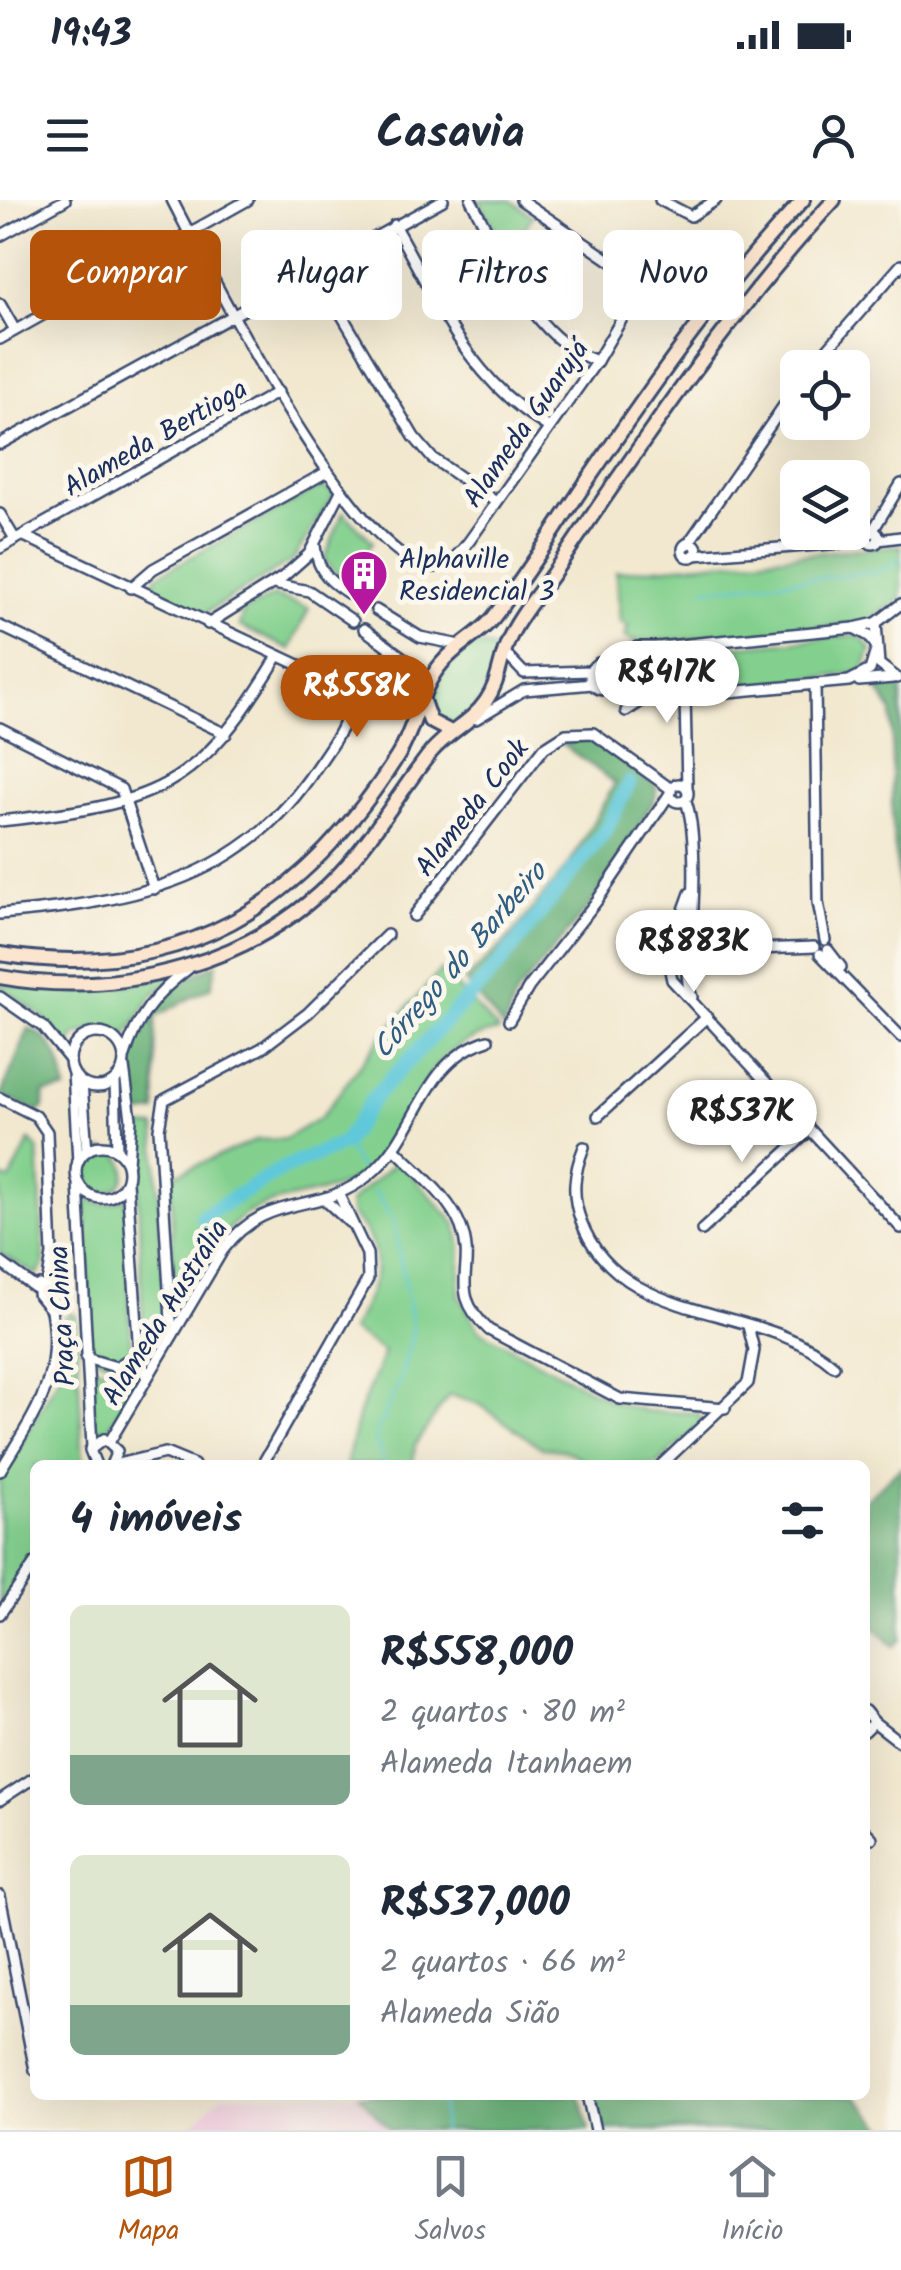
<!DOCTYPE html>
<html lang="pt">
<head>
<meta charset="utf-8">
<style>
	:root { --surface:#fff; --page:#f6f6f7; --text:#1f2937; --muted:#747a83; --line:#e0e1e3; --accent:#b45309 }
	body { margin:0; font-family:Kalam,sans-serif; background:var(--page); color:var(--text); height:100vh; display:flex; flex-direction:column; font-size:38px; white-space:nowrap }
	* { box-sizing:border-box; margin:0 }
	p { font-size:32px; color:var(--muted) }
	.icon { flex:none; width:55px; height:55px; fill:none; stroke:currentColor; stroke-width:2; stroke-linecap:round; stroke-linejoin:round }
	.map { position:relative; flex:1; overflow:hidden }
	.side { position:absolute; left:30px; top:1260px; width:840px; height:640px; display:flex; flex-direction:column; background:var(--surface); border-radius:15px; box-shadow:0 10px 40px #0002 }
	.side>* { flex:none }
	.hud { position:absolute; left:30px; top:30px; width:842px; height:90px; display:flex; gap:20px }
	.tools { position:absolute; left:780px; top:150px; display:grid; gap:20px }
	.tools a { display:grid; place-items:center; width:90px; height:90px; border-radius:15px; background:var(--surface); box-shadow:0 10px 40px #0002; font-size:50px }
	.price { position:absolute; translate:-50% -85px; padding:0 22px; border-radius:35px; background:#fff; color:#222; font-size:32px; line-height:65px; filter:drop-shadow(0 2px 5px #0008) }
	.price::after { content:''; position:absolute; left:50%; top:60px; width:30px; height:22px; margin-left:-15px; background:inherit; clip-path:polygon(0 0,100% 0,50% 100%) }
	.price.current { background:var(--accent); color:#fff }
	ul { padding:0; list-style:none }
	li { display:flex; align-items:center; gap:30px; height:250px; padding:0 40px }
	li span { display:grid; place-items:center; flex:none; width:280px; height:200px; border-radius:15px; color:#555 }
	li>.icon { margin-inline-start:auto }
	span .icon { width:120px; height:120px; fill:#fffc; stroke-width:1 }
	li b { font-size:42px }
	h2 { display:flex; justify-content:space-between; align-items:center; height:120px; padding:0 40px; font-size:42px }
	.tag { padding:0 35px; border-radius:15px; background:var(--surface); box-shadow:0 10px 40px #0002; font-size:35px; line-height:90px }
	.tag.current { background:var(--accent); color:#fff }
	.status { display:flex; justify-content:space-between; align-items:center; height:70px; padding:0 50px; background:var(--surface); direction:ltr }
	.status svg { height:28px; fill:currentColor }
	header { display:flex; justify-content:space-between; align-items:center; height:130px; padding:0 40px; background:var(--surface); font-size:45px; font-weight:700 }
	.menu { display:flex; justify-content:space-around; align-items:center; height:140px; border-top:2px solid var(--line); background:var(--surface); font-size:28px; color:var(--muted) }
	.menu a { display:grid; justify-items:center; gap:5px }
	.menu .current { color:var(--accent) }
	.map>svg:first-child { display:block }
	.built { fill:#f3cfe0 }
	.green { fill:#83d08e; stroke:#4f8076; stroke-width:2.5 }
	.forest { fill:#6ab279; stroke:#42706c; stroke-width:2.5 }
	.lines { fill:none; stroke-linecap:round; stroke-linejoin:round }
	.stream { stroke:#5ec8da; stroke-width:2.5 }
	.river { stroke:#5ec8da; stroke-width:15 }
	.minor-casing { stroke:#3b4b6f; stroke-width:14 }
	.secondary-casing { stroke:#3b4b6f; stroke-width:18 }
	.minor { stroke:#fff; stroke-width:9 }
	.secondary { stroke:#fbe5cf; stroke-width:12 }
	.labels { text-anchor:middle; stroke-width:10; stroke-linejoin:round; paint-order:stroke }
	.street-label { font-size:28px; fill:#1b2f5e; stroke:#fbf7ec }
	.poi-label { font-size:28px; fill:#1b2f5e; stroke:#fbf7ec; text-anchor:start }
	.water-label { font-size:30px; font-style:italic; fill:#2f5d83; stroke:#fbf7ec }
</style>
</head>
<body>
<div class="status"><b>19:43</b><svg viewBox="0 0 49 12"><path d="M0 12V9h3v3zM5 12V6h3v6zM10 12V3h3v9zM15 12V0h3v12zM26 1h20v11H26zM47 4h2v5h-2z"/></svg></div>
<header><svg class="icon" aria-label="menu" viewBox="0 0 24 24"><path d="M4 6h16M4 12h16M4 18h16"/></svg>Casavia<svg class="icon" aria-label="person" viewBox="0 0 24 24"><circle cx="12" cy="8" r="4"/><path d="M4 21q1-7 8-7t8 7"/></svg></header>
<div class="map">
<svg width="901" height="1930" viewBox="0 0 901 1930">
	<rect width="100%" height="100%" fill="#fbf7ec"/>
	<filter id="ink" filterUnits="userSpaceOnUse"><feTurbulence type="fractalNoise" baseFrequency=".01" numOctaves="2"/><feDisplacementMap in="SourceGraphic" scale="20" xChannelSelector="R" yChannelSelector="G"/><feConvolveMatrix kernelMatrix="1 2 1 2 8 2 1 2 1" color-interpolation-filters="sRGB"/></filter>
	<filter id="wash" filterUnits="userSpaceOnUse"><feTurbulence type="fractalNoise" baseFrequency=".0048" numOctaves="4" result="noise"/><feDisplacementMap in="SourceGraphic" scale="40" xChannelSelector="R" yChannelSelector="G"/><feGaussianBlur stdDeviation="2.25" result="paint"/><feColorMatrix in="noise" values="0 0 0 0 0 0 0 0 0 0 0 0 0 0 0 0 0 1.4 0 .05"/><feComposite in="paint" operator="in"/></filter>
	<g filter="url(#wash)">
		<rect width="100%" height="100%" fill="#f2e8cf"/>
		<!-- built -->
		<polygon class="built" points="222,1895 420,1895 430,1930 186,1930"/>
		<!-- green -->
		<g class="green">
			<polygon points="479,0 510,0 533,16 508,52"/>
			<polygon points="323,286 334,294 293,360 203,414 152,390 156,376"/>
			<polygon points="343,312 373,342 343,381 324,360"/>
			<polygon points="901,345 901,399 864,423 643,446 625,437 628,425 620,422 616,372"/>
			<polygon points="274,396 309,408 290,449 239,426 243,412"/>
			<polygon points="858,435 871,449 863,472 694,494 677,488 670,475 675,457 685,451"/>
			<path d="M476,444L495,449L498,460C488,485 472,532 438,523L430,512C432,482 451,458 476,444Z"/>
			<path d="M441,770L499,831C415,846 423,920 372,967C333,1003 270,990 237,1021C216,1039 206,1070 194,1094L187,1100L179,1096L173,1080L171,976L257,940L285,939L321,917L385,832Z"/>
			<path d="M180,771L152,796L125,838L96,828L75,836L68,849L42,816L0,786V782C64,797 119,791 180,771Z"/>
			<polygon points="136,926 155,927 166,1138 158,1149 150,1149 143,1142"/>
			<polygon points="30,940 38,949 44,1065 37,1075 0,1053 0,977 10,980"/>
			<circle cx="104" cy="971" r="21"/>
			<path d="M398,960L456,1024L461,1047L459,1095L479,1130L615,1203L647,1211L698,1213L702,1221L698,1227L656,1265H594L564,1250L542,1248L479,1204L449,1195L415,1245L413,1265H346L359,1213L384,1152L351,1130C369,1097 390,1063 363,1028C356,1018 348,1016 350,1002Z"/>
			<path d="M85,996C100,1007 112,1006 126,996L131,1151L120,1161H103L91,1154Z"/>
			<polygon points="70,1113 76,1116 83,1265 35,1265 35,1353 0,1405 0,1279 59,1176 58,1124"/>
			<polygon points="135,1162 139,1181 107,1230 93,1229 90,1165 118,1174"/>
		</g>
		<!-- forest -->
		<g class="forest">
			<polygon points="901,480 901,710 892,622 892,511 873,483"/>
			<polygon points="592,536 657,587 655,599 592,703 515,796 504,829 465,781 508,740 570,663 615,583 562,544"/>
			<path d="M217,764L211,787L155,817L156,912L134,915C133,898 127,876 129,859C135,811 175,780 217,764Z"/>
			<path d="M29,828C55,839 63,864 66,890L44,893V908L37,912L1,895Z"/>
			<polygon points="901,1267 901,1440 894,1446 865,1419 865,1300"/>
			<polygon points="359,1895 580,1895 589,1930 390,1930"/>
			<polygon points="855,1895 887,1930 605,1930 591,1897"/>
		</g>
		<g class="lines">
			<!-- stream -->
			<g class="stream">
				<polyline points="704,389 878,372 901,359"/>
				<polyline points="344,943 361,970"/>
				<polyline points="374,991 394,1021 413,1130 401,1179 375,1236 384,1265"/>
				<polyline points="441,1895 443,1930"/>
			</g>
			<!-- river -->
			<polyline class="river" points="202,1017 280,970 344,943 375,896 498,766 605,631 629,583"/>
		</g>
	</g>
	<g filter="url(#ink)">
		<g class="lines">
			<!-- minor casing -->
			<g class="minor-casing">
				<g id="minor">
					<path d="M172,0C208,69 356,367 434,367C449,367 462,351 470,340L597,161L636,95L627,72L521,0"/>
					<path d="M471,0C503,57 530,139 597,161"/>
					<polyline points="660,0 691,16 716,0"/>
					<path d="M394,25C440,105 467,178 548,227"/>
					<polyline points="0,36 65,0"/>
					<polyline points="315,70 414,237 432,258 496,302"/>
					<polyline points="0,104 15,130"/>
					<polyline points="0,139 248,0"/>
					<polyline points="811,168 901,65"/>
					<polyline points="0,244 443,0"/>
					<polyline points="0,314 15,339"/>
					<circle cx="873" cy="338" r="6"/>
					<polyline points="872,332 901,284"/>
					<polyline points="878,340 901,337"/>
					<circle cx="690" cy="350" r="7"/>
					<polyline points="688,344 798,185"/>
					<path d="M315,346C318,379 339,387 365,404"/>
					<polyline points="0,348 278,192"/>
					<polyline points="694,355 867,341"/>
					<polyline points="274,384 309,391 353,421"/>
					<polyline points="131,388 153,369 325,273"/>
					<polyline points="376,410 420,437 460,445"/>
					<polyline points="876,423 879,464 897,478"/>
					<polyline points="208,424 283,377 309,354 340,293"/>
					<polyline points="0,426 226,534"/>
					<polyline points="364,429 405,459 422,496"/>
					<polyline points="504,452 524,473 591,471"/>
					<polyline points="645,460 648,492"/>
					<polyline points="642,462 657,447 854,428 876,423 901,404"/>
					<circle cx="604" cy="476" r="14"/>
					<polyline points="859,481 893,478"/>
					<polyline points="615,483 631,488"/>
					<polyline points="815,484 818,702 825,740"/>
					<polyline points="641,491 685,496 849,481 870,470 877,447 869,436 854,428"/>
					<polyline points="685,496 687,589"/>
					<polyline points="626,511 659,490 657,447 637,447"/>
					<polyline points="476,519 524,490 593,484"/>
					<polyline points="0,528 121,589 154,689"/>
					<circle cx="679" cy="593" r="9"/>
					<path d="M685,599C697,626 694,696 692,726C690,751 682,773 692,797"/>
					<path d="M0,621C153,604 197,593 278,456"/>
					<polyline points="690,693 667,757 672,780 901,1028"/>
					<path d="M0,714C123,703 235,684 310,577C324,555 341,536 348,511L341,492L316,473L24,336"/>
					<polyline points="414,716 544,548 566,534 593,533 671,589"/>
					<polyline points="828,750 841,767"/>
					<polyline points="820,754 901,837"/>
					<path d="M688,773C712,743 778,750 814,747"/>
					<polyline points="0,797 43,827 70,860"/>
					<polyline points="509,821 529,787 596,702 671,592"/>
					<circle cx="97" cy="860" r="27"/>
					<path d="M125,856C136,818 157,792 188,769"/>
					<polyline points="124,867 131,919 128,963"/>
					<polyline points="73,872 78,962"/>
					<polyline points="115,881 117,950"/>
					<polyline points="82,883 87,951"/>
					<polyline points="0,898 36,916 47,932 52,1055 47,1085"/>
					<polyline points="598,916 707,817"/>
					<circle cx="102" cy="972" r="26"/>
					<path d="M584,947C574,972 571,995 581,1021C620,1128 762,1101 834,1166"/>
					<path d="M394,948C416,971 450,997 461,1027C478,1071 445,1089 489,1130L620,1199L725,1208"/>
					<polyline points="127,982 139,1153 146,1176"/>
					<polyline points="78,983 92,1247"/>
					<polyline points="325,1000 349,1022"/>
					<polyline points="702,1030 810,930"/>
					<polyline points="0,1062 37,1089"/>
					<polygon points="39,1085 51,1090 54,1108 51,1110 38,1094"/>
					<polyline points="172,1136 159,929 164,900 262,848 308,813 387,735"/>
					<polyline points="86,1158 116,1167 139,1153"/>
					<path d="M110,1241L223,1050C268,989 319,1017 369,975C420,934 419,862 488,840"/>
					<polyline points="96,1265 90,1250 104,1239 117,1251 111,1265"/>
					<polyline points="114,1265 165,1253 194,1265"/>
					<polyline points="262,1265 368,1079 367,1054 338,993"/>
					<polyline points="661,1265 748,1183 754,1150 748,1126"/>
					<path d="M0,1271C34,1214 63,1180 51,1110"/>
					<polyline points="0,1414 35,1363"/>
					<polyline points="865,1511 874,1522 865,1531"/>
					<polyline points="874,1522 901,1543"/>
					<polyline points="0,1600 35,1577"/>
					<polyline points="865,1631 872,1638"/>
					<polyline points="0,1696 35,1870"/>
					<polyline points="587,1895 595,1930"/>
				</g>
			</g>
			<!-- secondary casing -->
			<g class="secondary-casing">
				<g id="secondary">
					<polyline points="423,501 430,521 451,532"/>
					<path d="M0,754C182,783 301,707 397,557C416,528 419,489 442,463C457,445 478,436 493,418C527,375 556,327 587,281C654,183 721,87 803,0"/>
					<path d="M0,777C120,799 255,764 340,673C375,636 400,591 431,552C448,532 472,522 486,501C499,482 499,464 507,444C516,420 537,396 552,375C640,245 727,116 834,0"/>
				</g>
			</g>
			<!-- minor -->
			<use href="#minor" class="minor"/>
			<!-- secondary -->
			<use href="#secondary" class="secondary"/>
		</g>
	</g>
	<!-- icons -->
	<defs>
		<g id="building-pin" transform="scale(2.5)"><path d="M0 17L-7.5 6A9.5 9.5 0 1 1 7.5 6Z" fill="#b5179e" stroke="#fbf7ec"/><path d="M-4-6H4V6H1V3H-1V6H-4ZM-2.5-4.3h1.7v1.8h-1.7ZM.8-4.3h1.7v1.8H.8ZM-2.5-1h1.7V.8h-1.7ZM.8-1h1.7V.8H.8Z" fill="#fff"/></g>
	</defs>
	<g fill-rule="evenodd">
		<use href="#building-pin" x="364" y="374"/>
	</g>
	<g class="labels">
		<!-- street labels -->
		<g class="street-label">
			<text transform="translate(525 223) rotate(-55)" y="10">Alameda Guarujá</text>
			<text transform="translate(155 237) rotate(-30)" y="10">Alameda Bertioga</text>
			<text transform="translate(471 607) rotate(-52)" y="10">Alameda Cook</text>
			<text transform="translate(164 1112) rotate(-58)" y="10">Alameda Austrália</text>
			<text transform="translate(61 1116) rotate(-93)" y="10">Praça China</text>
		</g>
		<!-- poi labels -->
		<g class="poi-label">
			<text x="399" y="368">Alphaville<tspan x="399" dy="32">Residencial 3</tspan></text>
		</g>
		<!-- water labels -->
		<g class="water-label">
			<text transform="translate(459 760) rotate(-49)" y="10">Córrego do Barbeiro</text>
		</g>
	</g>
</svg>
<div class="tools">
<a><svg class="icon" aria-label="locate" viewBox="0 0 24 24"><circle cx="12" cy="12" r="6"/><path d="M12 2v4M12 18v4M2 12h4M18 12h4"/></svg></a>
<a><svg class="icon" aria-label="layers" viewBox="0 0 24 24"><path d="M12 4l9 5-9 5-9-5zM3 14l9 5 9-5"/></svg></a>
</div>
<b class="price" style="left:667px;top:526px">R$417K</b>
<b class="price current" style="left:357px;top:540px">R$558K</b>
<b class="price" style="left:694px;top:795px">R$883K</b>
<b class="price" style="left:742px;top:965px">R$537K</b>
<div class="hud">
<a class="tag current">Comprar</a>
<a class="tag">Alugar</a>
<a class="tag">Filtros</a>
<a class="tag">Novo</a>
</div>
<section class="side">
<h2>4 imóveis<svg class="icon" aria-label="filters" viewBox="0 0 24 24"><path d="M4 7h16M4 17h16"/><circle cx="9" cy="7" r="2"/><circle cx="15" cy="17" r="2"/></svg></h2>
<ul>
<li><span style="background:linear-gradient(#dfe7d0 75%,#7fa58c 0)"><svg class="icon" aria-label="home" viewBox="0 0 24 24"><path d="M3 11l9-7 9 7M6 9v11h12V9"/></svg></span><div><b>R$558,000</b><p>2 quartos · 80 m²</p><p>Alameda Itanhaem</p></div></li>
<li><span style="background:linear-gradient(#dfe7d0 75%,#7fa58c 0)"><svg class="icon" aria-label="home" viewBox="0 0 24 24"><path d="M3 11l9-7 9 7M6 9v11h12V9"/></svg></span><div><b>R$537,000</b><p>2 quartos · 66 m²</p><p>Alameda Sião</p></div></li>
</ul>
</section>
</div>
<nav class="menu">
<a class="current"><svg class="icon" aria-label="map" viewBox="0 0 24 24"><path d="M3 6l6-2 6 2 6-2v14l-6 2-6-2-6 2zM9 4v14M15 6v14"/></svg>Mapa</a>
<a><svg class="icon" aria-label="saved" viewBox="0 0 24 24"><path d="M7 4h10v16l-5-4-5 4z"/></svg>Salvos</a>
<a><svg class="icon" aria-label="home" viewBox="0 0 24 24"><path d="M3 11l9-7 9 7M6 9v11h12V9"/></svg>Início</a>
</nav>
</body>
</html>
